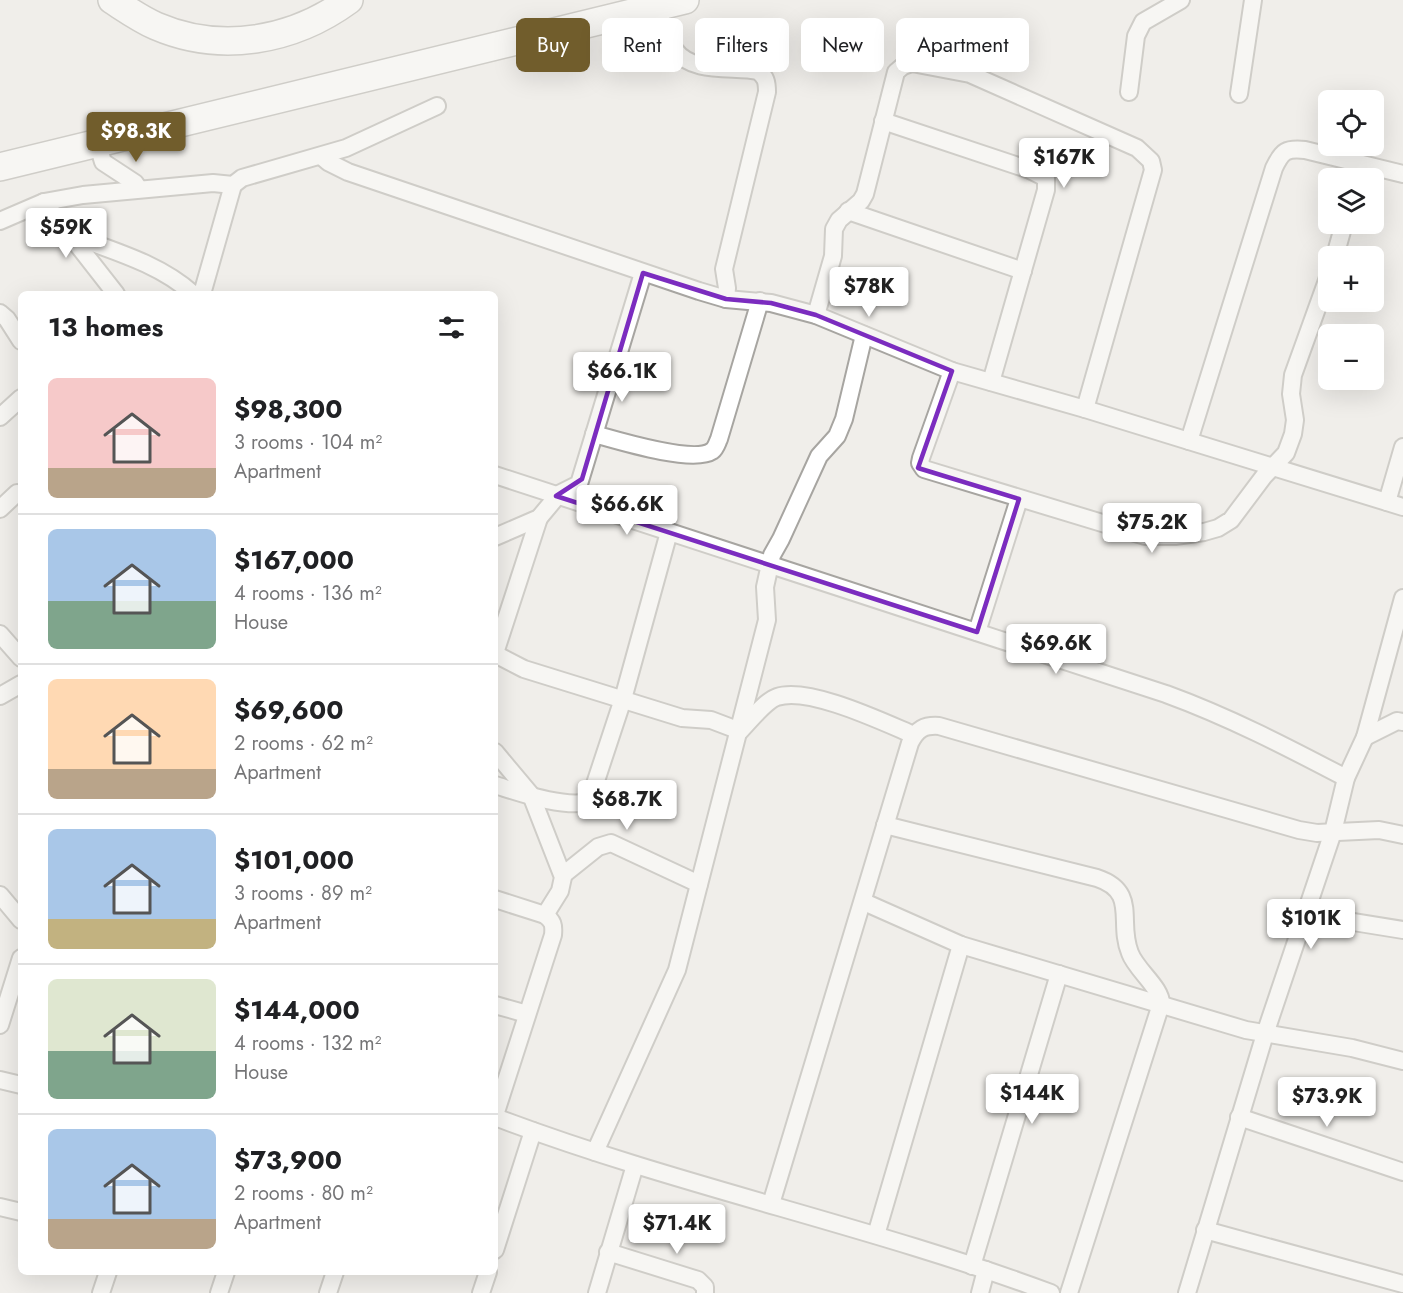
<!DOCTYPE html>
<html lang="en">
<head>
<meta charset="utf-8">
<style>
	:root { --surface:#fff; --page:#f6f6f6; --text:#202124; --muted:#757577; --line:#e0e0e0; --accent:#715d2c }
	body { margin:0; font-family:Jost,sans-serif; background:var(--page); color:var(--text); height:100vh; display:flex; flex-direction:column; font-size:22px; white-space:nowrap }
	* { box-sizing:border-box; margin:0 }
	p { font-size:20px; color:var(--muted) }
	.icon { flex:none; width:33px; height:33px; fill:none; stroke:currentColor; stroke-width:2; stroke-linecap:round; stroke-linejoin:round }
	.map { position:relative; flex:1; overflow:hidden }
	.panel { position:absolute; left:18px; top:291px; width:480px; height:984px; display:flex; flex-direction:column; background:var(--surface); border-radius:9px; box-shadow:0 6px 24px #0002 }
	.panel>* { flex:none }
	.guide { position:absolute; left:516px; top:18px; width:570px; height:54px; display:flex; gap:12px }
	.tools { position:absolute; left:1318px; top:90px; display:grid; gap:12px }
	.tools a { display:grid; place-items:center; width:66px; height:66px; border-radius:9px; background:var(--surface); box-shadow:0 6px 24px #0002; font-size:30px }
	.price { position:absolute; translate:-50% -51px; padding:0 14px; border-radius:6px; background:#fff; color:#222; font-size:20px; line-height:39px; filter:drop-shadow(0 2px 3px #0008) }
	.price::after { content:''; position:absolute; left:50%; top:36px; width:18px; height:14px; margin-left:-9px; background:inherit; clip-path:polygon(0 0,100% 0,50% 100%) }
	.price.current { background:var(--accent); color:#fff }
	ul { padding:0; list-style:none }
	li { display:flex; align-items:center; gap:18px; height:150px; padding:0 30px }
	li+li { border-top:2px solid var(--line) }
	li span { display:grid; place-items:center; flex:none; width:168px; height:120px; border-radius:9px; color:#555 }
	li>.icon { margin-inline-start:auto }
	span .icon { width:72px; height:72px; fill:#fffc; stroke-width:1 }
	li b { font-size:26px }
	h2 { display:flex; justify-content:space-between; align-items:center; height:72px; padding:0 30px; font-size:26px }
	.tag { padding:0 21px; border-radius:9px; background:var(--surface); box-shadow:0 6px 24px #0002; font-size:21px; line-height:54px }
	.tag.current { background:var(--accent); color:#fff }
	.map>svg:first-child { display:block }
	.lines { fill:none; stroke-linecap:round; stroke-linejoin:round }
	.minor-casing { stroke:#a7a5a1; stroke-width:20 }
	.trunk-casing { stroke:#a7a5a1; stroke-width:30 }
	.minor { stroke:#fff; stroke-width:16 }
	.trunk { stroke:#fff; stroke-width:27 }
	.marked { fill:none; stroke:#7b2cbf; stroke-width:4.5; stroke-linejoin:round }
</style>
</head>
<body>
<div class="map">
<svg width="1403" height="1293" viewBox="0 0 1403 1293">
	<rect width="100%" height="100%" fill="#f0eeea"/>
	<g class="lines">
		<!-- minor casing -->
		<g class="minor-casing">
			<g id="minor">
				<path d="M657,7C662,21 666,38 675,50C692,74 733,66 758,71C766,77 767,82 767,92L724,269L727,288L726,299"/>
				<polyline points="1129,92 1136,36 1143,22 1181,0"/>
				<polyline points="1239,94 1253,0"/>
				<polyline points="883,121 1030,170 1046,178 1046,190 991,382"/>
				<polyline points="97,142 103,162 135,183 139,189"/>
				<polyline points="321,156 328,162 348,172 699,291 726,299 771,303 816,315 952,371 1085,409 1403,507"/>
				<polyline points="44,202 116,294"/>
				<polyline points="848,211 1023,271"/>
				<polyline points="0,221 44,202 83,195 213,183 233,185 242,178 346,148 437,106"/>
				<path d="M68,234C110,250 159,263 193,294"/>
				<polyline points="1335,256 1344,224"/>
				<polyline points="202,294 233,185"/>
				<polyline points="0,313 7,319 21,341"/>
				<polyline points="816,315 833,256 834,229 839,220 861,201 865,194 896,72 903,66 912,63 970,74 1137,148 1151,161 1153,170 1085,409"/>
				<polyline points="952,371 921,458 920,463 924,469 1145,536 1175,536 1204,532 1218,528 1231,520 1264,476 1286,453 1293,434 1295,420 1291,394 1293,375 1329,275"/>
				<polyline points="0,417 21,398"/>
				<path d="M594,434C616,440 693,464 712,451C716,448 717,443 719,439L760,301"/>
				<path d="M1189,441L1274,168C1282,151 1286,148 1305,150L1403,174"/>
				<path d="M495,475L1166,694C1229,717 1287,747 1346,778"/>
				<polyline points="1387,502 1403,447"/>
				<polyline points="0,509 17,493"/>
				<polyline points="495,537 539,518 559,494 579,484 643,273"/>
				<polyline points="977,632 1019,499"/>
				<polyline points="0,634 21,658"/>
				<polyline points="495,653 539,518"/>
				<path d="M495,654L524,669L682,718L711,720L740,731C749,722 765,701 777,697C808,686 883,722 914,735"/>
				<polyline points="0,696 21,684"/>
				<polyline points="1365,737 1397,721 1403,722"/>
				<polyline points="495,752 531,795 563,877 560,891 545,915"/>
				<path d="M495,785C521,793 562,808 589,802L623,699L669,532"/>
				<path d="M885,825L1097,878C1139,892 1117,922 1130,953C1136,970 1162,988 1161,1004L1069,1293"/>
				<polyline points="563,875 598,847 611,843 699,884"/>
				<polyline points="0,895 21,920"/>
				<path d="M495,899L545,915C553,921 554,925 553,935L495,1115"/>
				<polyline points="864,902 961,945 1246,1030 1352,1048 1403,1061"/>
				<polyline points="1304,914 1403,930"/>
				<polyline points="495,1005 527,1014"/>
				<polyline points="0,1025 21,958"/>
				<polyline points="0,1080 21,1085"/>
				<path d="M495,1117C677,1186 868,1225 1051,1293"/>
				<polyline points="1239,1117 1403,1172"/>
				<polyline points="595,1152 677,970 767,620 765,587 772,555 781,539 819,456 837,436 844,419 864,335"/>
				<path d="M771,1204L910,743C917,729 924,725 939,726L1299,830L1317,833L1379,830L1403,835"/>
				<polyline points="0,1207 21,1212"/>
				<polyline points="1205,1230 1403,1284"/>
				<polyline points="876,1235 961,945"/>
				<polyline points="495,1250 533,1131"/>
				<polyline points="608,1252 698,1280 705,1287 705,1293"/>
				<polyline points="972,1266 1059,974"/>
				<polyline points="101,1293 108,1272"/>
				<polyline points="219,1293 226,1272"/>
				<polyline points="328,1293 335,1272"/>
				<polyline points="481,1293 488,1272"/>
				<polyline points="597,1293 635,1165"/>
				<polyline points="980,1293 986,1270"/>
				<polyline points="1187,1293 1265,1034 1333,832 1346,778 1365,737 1403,598"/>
			</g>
		</g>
		<!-- trunk casing -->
		<g class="trunk-casing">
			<g id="trunk">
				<path d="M112,0C126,9 140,19 156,26C221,54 293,41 349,0"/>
				<polyline points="0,167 685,0"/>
			</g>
		</g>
		<!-- minor -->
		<use href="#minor" class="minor"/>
		<!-- trunk -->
		<use href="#trunk" class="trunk"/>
	</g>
	<!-- marked area -->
	<path d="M0 0H1403V1293H0ZM643,273L726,299L771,303L816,315L952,371L918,468L1019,499L977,632L556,496L582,479Z" fill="#f0eeea" fill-opacity=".55" fill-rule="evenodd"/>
	<path class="marked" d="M643,273L726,299L771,303L816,315L952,371L918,468L1019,499L977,632L556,496L582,479Z"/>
</svg>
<div class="tools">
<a><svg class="icon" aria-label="locate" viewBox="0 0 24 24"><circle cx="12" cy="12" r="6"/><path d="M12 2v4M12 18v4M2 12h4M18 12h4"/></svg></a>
<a><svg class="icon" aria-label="layers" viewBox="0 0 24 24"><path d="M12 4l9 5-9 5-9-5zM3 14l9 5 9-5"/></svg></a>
<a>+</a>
<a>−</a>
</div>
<b class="price current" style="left:136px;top:163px">$98.3K</b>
<b class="price" style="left:1064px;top:189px">$167K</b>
<b class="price" style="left:66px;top:259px">$59K</b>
<b class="price" style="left:869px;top:318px">$78K</b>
<b class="price" style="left:622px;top:403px">$66.1K</b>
<b class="price" style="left:627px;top:536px">$66.6K</b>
<b class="price" style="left:1152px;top:554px">$75.2K</b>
<b class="price" style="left:1056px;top:675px">$69.6K</b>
<b class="price" style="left:627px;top:831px">$68.7K</b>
<b class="price" style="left:1311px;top:950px">$101K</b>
<b class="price" style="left:1032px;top:1125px">$144K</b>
<b class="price" style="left:1327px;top:1128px">$73.9K</b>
<b class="price" style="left:677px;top:1255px">$71.4K</b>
<div class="guide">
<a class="tag current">Buy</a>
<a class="tag">Rent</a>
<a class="tag">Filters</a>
<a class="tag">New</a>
<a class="tag">Apartment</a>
</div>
<section class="panel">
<h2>13 homes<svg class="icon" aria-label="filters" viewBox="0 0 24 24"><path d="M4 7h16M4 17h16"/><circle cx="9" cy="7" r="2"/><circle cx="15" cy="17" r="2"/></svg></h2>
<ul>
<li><span style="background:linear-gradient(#f6c9c9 75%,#b9a48a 0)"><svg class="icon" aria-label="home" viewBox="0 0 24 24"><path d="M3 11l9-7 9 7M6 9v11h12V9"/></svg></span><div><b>$98,300</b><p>3 rooms · 104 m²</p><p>Apartment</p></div></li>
<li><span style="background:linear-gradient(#a9c7e8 60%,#7fa58c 0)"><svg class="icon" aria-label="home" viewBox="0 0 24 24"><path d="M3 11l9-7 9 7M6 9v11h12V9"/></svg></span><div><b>$167,000</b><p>4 rooms · 136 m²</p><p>House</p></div></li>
<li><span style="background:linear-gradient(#ffd9b3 75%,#b9a48a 0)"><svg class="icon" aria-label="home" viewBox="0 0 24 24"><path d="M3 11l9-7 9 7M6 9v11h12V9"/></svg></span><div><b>$69,600</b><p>2 rooms · 62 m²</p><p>Apartment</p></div></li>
<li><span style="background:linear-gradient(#a9c7e8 75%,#c2b280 0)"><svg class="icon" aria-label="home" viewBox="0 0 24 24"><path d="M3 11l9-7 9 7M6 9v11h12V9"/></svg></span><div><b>$101,000</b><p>3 rooms · 89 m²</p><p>Apartment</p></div></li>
<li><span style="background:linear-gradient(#dfe7d0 60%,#7fa58c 0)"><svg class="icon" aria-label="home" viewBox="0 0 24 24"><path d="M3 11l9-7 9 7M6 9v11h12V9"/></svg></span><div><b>$144,000</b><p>4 rooms · 132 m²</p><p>House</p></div></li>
<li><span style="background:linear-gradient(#a9c7e8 75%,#b9a48a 0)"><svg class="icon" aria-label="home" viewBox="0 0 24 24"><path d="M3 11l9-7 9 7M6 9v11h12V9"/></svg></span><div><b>$73,900</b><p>2 rooms · 80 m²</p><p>Apartment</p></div></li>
</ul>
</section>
</div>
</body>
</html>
